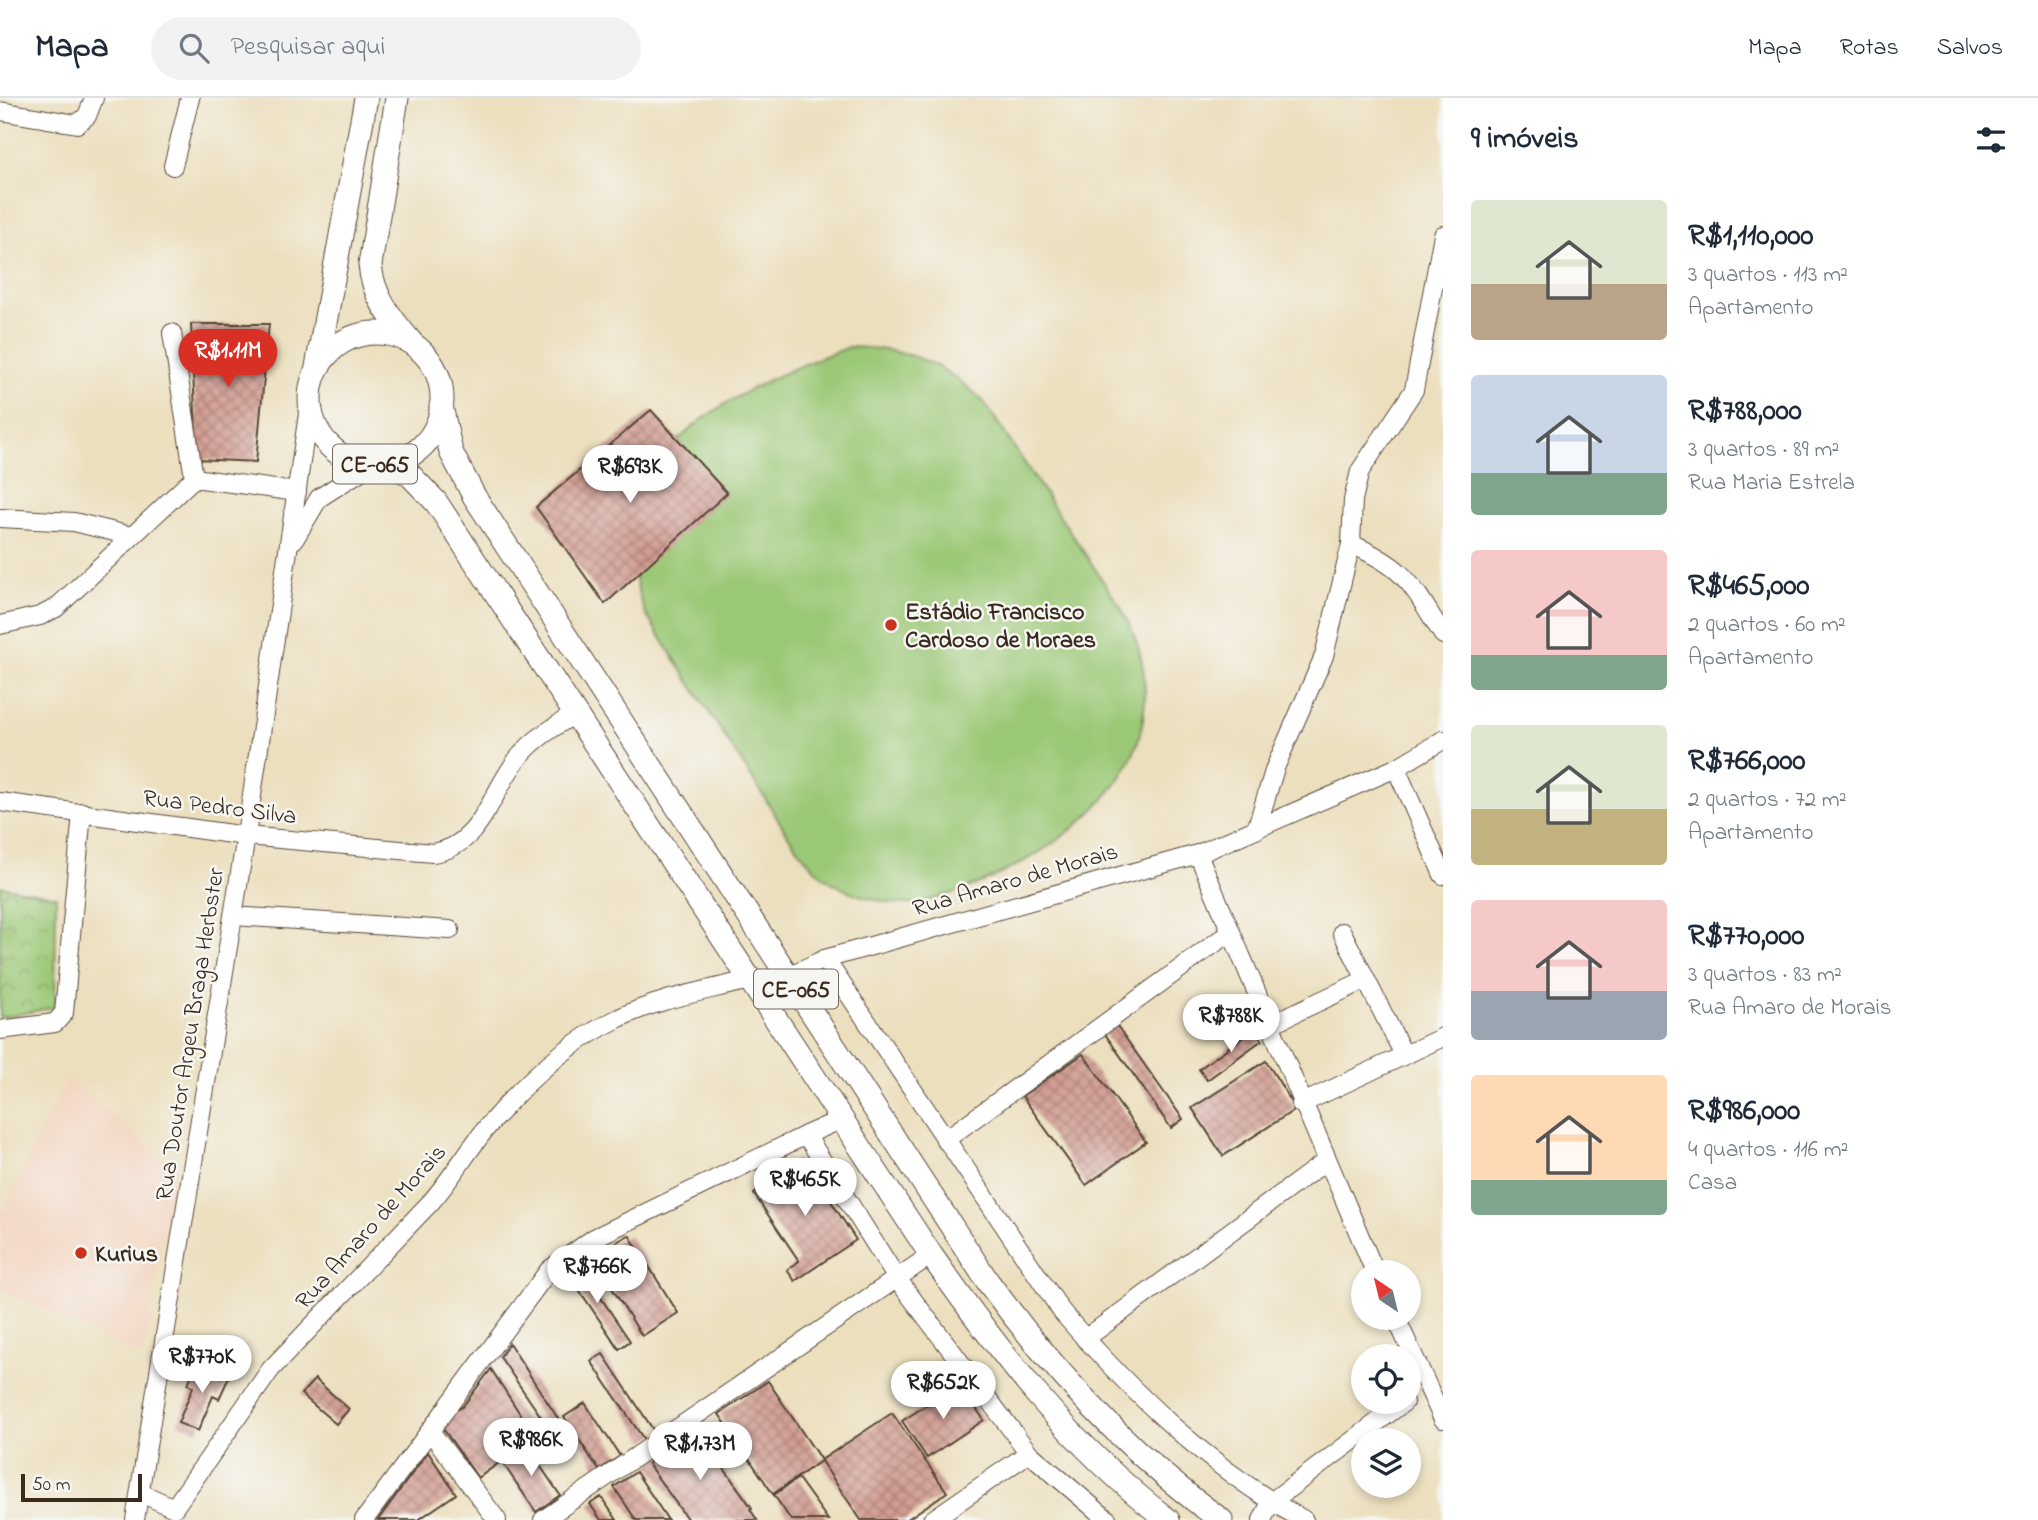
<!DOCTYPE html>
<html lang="pt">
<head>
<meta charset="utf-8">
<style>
	:root { --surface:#fff; --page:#f2f2f3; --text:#1f2937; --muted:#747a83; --line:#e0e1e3; --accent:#d93025 }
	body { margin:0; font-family:"Indie Flower",sans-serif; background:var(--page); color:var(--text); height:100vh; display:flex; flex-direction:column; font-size:26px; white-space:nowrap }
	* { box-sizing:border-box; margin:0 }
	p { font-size:23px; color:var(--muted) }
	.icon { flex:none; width:38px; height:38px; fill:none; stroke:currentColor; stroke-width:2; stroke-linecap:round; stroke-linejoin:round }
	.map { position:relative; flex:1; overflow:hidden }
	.side { display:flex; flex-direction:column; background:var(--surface); width:595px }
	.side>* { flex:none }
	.needle { width:46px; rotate:325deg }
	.buttons { position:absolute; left:1351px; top:1162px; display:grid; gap:14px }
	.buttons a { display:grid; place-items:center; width:70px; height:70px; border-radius:50%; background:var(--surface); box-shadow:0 4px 10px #0003; font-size:35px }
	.scale { position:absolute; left:21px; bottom:18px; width:121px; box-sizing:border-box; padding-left:7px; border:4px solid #3b2a1e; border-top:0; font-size:19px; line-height:24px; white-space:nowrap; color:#3b2a1e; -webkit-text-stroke:5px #f6f6f2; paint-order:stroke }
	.price { position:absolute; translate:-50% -60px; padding:0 16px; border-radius:24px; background:#fff; color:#222; font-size:23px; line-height:46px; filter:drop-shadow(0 2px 4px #0008) }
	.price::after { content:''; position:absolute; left:50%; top:42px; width:21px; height:16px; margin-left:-10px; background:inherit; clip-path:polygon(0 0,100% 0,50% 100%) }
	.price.selected { background:var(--accent); color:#fff }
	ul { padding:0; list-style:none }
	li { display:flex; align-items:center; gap:21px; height:175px; padding:0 28px }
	li span { display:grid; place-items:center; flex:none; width:196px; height:140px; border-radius:7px; color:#555 }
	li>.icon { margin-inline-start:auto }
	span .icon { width:84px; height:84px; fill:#fffc; stroke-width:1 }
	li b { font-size:30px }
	h2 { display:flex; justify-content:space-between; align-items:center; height:84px; padding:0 28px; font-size:30px }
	header { display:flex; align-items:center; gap:42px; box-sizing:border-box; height:98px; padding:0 35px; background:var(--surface); border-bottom:2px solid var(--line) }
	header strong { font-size:33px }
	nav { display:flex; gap:38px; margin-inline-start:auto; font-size:24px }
	.search { width:490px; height:63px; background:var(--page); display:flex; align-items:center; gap:18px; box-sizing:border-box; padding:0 24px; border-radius:38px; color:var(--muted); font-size:26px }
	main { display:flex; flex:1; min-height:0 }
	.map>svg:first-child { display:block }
	.built { fill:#f3d4bf }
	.park { fill:url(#park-crowns); stroke:#6b794a; stroke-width:2 }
	.pitch { fill:#9bc876; stroke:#6b794a; stroke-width:2 }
	.building { fill:url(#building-cross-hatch) }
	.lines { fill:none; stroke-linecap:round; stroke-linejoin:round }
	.minor-casing { stroke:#564536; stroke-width:20 }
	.major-casing { stroke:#564536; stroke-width:25 }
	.minor { stroke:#fff; stroke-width:18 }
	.major { stroke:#fff; stroke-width:23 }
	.poi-dot { fill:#c8321e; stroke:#f6f6f2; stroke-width:2.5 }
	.labels { text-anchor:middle; stroke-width:5; stroke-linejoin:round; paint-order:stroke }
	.shield { fill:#f6f6f2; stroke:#73675e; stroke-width:2 }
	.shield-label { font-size:23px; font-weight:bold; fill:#3b2a1e }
	.poi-label { font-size:24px; font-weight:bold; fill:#3b2a1e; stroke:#f6f6f2; text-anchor:start }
	.street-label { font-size:24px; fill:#3b2a1e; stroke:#f6f6f2 }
</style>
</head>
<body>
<header>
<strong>Mapa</strong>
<div class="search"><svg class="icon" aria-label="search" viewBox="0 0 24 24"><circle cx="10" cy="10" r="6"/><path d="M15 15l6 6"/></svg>Pesquisar aqui</div>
<nav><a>Mapa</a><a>Rotas</a><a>Salvos</a></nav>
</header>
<main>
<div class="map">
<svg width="1443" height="1422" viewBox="0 0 1443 1422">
	<defs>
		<pattern id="park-crowns" width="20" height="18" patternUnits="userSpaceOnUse" patternTransform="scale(1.75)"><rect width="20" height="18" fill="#9bc876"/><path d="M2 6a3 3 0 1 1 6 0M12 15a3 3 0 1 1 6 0" fill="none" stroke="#80a360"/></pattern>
		<pattern id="building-cross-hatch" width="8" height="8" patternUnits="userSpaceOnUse" patternTransform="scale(1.75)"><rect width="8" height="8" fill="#d19c92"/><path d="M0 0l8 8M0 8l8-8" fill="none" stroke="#ab7f77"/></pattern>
	</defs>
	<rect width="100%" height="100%" fill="#f6f6f2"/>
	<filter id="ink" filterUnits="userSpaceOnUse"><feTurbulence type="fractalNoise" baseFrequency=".0143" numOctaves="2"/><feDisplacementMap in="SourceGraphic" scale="14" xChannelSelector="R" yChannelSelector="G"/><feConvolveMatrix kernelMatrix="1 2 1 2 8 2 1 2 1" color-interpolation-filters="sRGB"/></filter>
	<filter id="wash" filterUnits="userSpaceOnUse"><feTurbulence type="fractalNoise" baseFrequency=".00686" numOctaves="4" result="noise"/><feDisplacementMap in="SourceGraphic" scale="28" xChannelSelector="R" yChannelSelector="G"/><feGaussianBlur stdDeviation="1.57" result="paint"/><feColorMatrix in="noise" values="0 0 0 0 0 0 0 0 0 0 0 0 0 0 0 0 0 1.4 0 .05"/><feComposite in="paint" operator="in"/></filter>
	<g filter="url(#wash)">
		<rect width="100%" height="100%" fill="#ecdfbe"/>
		<!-- built -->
		<polygon class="built" points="67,980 176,1070 143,1259 0,1191 0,1119"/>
		<!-- park -->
		<polygon class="park" points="0,788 56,798 55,909 0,920"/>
		<!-- pitch -->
		<path class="pitch" d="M850,249C908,251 942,263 984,304L1121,510C1141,545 1149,580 1143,621C1131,709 1024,773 947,797C936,800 923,806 912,806C884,807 845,796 823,778C795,755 777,718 757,688C720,631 682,573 645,515C629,468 629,454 646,407C650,394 654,378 660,366C690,312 794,268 850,249Z"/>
		<g id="blocks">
			<!-- building -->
			<g class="building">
				<polygon points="191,226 269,226 256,364 197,361"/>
				<polygon points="651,312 727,395 605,506 536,409"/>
				<polygon points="1117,928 1183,1021 1171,1030 1105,936"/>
				<polygon points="1254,931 1262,942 1207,982 1199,971"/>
				<polygon points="1083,956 1146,1044 1086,1087 1022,998"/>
				<polygon points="1266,963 1296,1011 1223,1058 1192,1010"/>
				<polygon points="803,1060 856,1142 795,1183 787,1172 799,1163 754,1096"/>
				<polygon points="629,1137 678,1215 642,1238 592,1158"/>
				<polygon points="576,1163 630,1243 619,1251 565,1171"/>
				<polygon points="509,1245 559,1322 548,1329 500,1259"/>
				<polygon points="603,1256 656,1336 645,1343 591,1263"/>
				<polygon points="196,1266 229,1279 219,1301 213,1298 198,1333 178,1325 193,1289 188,1286"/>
				<polygon points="491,1271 535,1339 478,1380 439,1325 463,1308"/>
				<polygon points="315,1281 349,1311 336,1326 301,1296"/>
				<polygon points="768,1283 821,1362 892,1315 947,1394 906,1422 861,1422 821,1363 773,1396 719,1316"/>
				<polygon points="959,1286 984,1322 927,1360 902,1323"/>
				<polygon points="585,1305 620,1358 599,1372 564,1319"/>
				<polygon points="696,1331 752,1410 750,1411 757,1422 688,1422 648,1366"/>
				<polygon points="526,1347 560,1397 536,1414 502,1364"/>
				<polygon points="428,1354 456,1396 418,1422 378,1422"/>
				<polygon points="636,1374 668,1422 636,1422 614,1389"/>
				<polygon points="798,1380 828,1422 791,1422 774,1397"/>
				<polygon points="601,1399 617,1422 601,1422 590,1406"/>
			</g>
		</g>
	</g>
	<g filter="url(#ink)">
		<use href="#blocks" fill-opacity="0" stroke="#564536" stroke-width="2"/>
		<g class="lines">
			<!-- minor casing -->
			<g class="minor-casing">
				<g id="minor">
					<polyline points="0,13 77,26 87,18 94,0"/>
					<polyline points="173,68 190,0"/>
					<polyline points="172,235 194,380"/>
					<polyline points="0,420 74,424 131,438"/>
					<polyline points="294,442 319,400 372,366"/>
					<path d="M1351,446C1408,471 1411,486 1443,537"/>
					<polyline points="0,527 40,518 56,510 194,380 297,394"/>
					<polyline points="1396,670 1443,777"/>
					<path d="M0,704L246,738L433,755C483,748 492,690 520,658C536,639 556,628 576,615"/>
					<polyline points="1256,732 1275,670 1324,558 1351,446 1353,402 1360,373 1414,292 1443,137"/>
					<polyline points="1198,756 1375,1174"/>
					<polyline points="233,818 450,832"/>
					<polyline points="1342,834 1404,957"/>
					<path d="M825,861L1062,1214C1131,1294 1211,1372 1304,1422"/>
					<polyline points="788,878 825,861 1198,756 1396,670 1443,642"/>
					<polyline points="1269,927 1365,882"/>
					<polyline points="0,932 55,925 64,915 82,714"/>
					<polyline points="1301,1006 1443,939"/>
					<polyline points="806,1037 842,1021"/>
					<polyline points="945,1042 1229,835"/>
					<polyline points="1396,1220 1443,1321"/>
					<polyline points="1085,1241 1326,1063"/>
					<polyline points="430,1333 497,1422"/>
					<path d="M141,1395L174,1410L271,1271L430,1105C454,1078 471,1046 495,1020C530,979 570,943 619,920C659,900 708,893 752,881"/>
					<polyline points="135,1422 246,738 309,309"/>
					<polyline points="364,1422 549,1172 594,1140 806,1037 898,1182 1029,1355 1108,1422"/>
					<polyline points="543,1422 931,1157"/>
					<polyline points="932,1422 1029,1355"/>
					<polyline points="1262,1422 1271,1404 1404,1304"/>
				</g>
			</g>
			<!-- major casing -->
			<g class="major-casing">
				<g id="major">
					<path d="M397,0L370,167C373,199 391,220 411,244"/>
					<circle cx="376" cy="301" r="66"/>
					<polyline points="317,269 366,0"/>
					<path d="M441,308L451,354L474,398L988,1184C1054,1274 1129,1356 1221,1422"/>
					<path d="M389,365L410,377L436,404L931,1157C1001,1257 1070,1347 1168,1422"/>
				</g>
			</g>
			<!-- minor -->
			<use href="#minor" class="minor"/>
			<!-- major -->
			<use href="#major" class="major"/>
		</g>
	</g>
	<!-- markers -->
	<g class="poi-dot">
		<circle cx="891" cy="527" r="7"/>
		<circle cx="81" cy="1155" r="7"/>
	</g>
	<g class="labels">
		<!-- shield labels -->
		<g class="shield">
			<rect x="333" y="346.5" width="84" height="39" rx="5"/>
			<rect x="754" y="871.5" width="84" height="39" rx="5"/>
		</g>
		<g class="shield-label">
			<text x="375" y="374">CE-065</text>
			<text x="796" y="899">CE-065</text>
		</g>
		<!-- poi labels -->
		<g class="poi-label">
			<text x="905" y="521">Estádio Francisco<tspan x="905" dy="28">Cardoso de Moraes</tspan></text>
			<text x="95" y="1163">Kurius</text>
		</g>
		<!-- street labels -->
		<g class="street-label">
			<text transform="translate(220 708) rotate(7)" y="8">Rua Pedro Silva</text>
			<text transform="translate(1015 781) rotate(-16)" y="8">Rua Amaro de Morais</text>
			<text transform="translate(189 936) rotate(-81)" y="8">Rua Doutor Argeu Braga Herbster</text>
			<text transform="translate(370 1128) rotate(-48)" y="8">Rua Amaro de Morais</text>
		</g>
	</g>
</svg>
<div class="buttons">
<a><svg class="needle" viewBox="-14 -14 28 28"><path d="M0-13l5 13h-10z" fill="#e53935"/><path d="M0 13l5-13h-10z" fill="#747a83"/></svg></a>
<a><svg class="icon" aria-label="locate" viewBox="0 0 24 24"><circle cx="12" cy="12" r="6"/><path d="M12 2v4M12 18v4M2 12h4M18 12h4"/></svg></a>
<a><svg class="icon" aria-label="layers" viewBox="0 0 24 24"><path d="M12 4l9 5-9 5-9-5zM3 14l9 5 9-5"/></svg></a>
</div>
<div class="scale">50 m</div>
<b class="price selected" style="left:228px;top:291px">R$1.11M</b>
<b class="price" style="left:630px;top:407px">R$693K</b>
<b class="price" style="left:1231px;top:956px">R$788K</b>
<b class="price" style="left:805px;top:1120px">R$465K</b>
<b class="price" style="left:597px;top:1207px">R$766K</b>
<b class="price" style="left:202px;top:1297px">R$770K</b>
<b class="price" style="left:943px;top:1323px">R$652K</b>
<b class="price" style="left:531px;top:1380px">R$986K</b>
<b class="price" style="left:700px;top:1384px">R$1.73M</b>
</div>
<section class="side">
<h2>9 imóveis<svg class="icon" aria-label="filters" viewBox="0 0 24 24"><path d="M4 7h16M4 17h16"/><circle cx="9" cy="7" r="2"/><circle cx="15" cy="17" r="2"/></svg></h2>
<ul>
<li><span style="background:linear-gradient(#dfe7d0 60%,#b9a48a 0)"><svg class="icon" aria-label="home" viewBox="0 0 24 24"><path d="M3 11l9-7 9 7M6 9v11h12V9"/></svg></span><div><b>R$1,110,000</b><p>3 quartos · 113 m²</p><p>Apartamento</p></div></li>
<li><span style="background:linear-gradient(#c9d6e8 70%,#7fa58c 0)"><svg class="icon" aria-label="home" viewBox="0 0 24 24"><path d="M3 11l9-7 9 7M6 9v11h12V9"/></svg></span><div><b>R$788,000</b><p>3 quartos · 89 m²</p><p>Rua Maria Estrela</p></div></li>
<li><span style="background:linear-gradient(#f6c9c9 75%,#7fa58c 0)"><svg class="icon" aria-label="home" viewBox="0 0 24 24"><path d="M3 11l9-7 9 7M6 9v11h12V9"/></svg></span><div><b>R$465,000</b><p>2 quartos · 60 m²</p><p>Apartamento</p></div></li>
<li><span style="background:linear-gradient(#dfe7d0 60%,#c2b280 0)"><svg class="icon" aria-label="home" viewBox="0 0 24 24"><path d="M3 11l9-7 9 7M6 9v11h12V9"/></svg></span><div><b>R$766,000</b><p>2 quartos · 72 m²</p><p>Apartamento</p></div></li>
<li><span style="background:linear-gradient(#f6c9c9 65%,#9aa5b1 0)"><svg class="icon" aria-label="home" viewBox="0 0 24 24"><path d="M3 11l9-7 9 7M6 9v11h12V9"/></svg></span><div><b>R$770,000</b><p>3 quartos · 83 m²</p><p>Rua Amaro de Morais</p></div></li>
<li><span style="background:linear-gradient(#ffd9b3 75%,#7fa58c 0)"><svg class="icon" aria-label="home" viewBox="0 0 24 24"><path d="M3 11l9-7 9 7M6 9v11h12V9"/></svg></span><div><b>R$986,000</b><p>4 quartos · 116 m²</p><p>Casa</p></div></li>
</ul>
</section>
</main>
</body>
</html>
